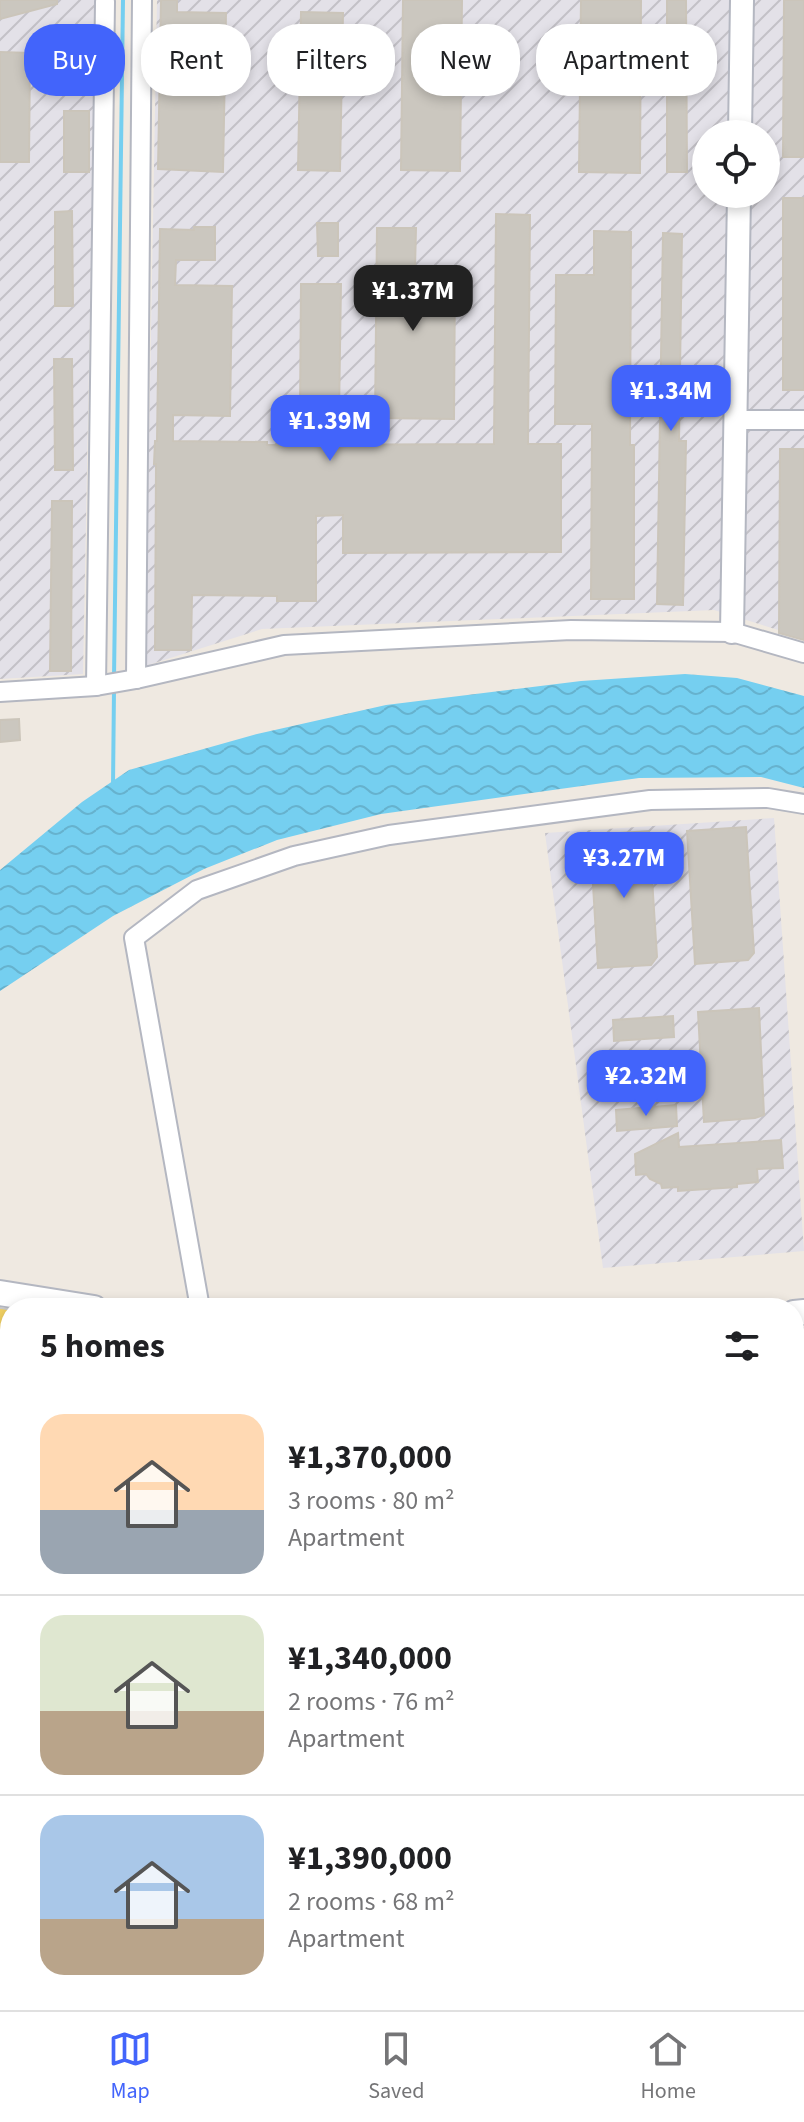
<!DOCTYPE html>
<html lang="en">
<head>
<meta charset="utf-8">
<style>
	:root { --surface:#fff; --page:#f2f2f2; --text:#202124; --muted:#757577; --line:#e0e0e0; --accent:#4264fb }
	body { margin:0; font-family:"Source Sans 3",sans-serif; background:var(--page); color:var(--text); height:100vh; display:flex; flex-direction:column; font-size:30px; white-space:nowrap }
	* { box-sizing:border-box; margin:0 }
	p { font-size:26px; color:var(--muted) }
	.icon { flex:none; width:44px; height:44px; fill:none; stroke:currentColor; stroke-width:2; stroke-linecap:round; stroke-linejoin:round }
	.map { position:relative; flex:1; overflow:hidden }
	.sheet { position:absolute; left:0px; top:1298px; width:804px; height:712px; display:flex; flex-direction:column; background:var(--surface); border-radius:32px 32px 0 0; box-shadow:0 4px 12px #0003 }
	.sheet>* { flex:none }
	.top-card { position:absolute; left:24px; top:24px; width:756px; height:72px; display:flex; gap:16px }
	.fabs { position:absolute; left:692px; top:120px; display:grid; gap:16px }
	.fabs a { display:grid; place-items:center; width:88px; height:88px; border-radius:50%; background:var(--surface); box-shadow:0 4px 12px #0003; font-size:40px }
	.price { position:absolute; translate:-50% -68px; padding:0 18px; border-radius:16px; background:var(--accent); color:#fff; font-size:26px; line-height:52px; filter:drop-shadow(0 2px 4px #0008) }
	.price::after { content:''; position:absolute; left:50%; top:48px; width:24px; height:18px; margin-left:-12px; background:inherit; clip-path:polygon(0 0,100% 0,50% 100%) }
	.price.selected { background:#222; color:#fff }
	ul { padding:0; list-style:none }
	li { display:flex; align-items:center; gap:24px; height:200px; padding:0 40px }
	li+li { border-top:2px solid var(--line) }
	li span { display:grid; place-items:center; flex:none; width:224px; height:160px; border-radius:24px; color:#555 }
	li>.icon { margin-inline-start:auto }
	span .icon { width:96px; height:96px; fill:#fffc; stroke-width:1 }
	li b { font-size:34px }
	h2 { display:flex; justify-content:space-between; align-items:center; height:96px; padding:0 40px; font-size:34px }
	.tag { padding:0 28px; border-radius:32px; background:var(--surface); box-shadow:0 4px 12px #0003; font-size:28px; line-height:72px }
	.tag.selected { background:var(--accent); color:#fff }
	.tab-bar { display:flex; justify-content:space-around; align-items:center; height:112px; border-top:2px solid var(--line); background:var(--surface); font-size:22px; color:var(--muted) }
	.tab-bar a { display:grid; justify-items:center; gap:4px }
	.tab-bar .selected { color:var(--accent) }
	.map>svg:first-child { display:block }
	.industrial { fill:url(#industrial-furrows); fill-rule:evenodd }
	.water { fill:url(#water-waves) }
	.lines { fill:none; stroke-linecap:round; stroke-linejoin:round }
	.stream { stroke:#75cff0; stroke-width:4 }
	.building { fill:#cbc7bf; stroke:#cbc5ba; stroke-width:2 }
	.minor-casing { stroke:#b4b7c1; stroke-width:22 }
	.tertiary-casing { stroke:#b4b7c1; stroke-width:26 }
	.secondary-casing { stroke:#b4b7c1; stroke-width:28 }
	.primary-casing { stroke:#c9c9c9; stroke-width:32 }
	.minor { stroke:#fff; stroke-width:18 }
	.tertiary { stroke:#fff; stroke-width:22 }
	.secondary { stroke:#fff; stroke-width:24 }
	.primary { stroke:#f2d163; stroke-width:28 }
</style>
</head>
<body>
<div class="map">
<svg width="804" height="2010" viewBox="0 0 804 2010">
	<defs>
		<pattern id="industrial-furrows" width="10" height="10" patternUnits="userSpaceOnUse" patternTransform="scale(2)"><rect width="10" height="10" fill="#e3e1e8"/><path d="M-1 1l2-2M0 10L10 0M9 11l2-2" fill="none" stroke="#c3c1c7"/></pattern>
		<pattern id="water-waves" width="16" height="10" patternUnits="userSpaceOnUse" patternTransform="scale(2)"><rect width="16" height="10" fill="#75cff0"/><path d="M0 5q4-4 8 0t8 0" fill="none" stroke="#66b2ce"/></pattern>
	</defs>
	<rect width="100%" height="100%" fill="#efe9e1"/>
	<!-- industrial -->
	<g class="industrial">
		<polygon points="0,0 96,0 83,674 0,679"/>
		<path d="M157,0H804V638L714,610L262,629L145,666ZM706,134H766V194H706Z"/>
		<polygon points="774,818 804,1251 603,1268 545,833"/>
		<polygon points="0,1468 10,1469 10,2000 303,2000 304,2010 0,2010"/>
		<polygon points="794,1498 804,1498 804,1910 794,1911"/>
		<polygon points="804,1970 804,2010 636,2010 634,2000 794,2000 794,1971"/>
	</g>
	<!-- water -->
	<polygon class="water" points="685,674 737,678 804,696 804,788 761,777 639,778 381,814 277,840 204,869 113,916 0,991 0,870 82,802 129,770 257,734 386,705 581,681"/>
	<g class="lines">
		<!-- stream -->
		<g class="stream">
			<polyline points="114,678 123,0"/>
			<polyline points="113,786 114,690"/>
		</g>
	</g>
	<!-- building -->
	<g class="building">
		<polygon points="0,0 57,0 57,4 0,19"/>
		<polygon points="161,0 177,0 177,12 226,13 223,172 158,169"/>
		<polygon points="403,0 462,0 460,171 401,170"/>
		<polygon points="581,0 641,0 640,173 579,172"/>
		<polygon points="667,0 686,0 687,172 667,172"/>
		<polygon points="784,0 804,0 804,157 783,157"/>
		<polygon points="301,12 343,13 340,171 298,170"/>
		<polygon points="53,29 79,29 80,68 54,69"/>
		<polygon points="0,52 30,53 29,162 0,162"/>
		<rect x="64" y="111" width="25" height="61"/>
		<rect x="783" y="198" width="21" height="192"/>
		<polygon points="72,211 73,306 55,306 55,212"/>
		<polygon points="496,214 530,215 528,444 561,444 561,552 343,553 343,515 316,516 316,601 277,601 277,596 192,595 191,650 155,650 156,464 154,464 155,441 157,441 160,229 194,230 194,227 215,227 215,260 176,260 175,285 232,286 230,416 173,415 173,441 267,442 267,445 494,444"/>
		<polygon points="317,223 338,223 338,256 318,256"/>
		<polygon points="377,228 416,228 415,269 455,270 454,419 375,418"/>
		<polygon points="594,231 631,232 630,445 634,445 634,599 591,599 592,424 555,424 556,275 594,275"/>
		<polygon points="663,233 682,234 679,441 686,441 683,605 657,604"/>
		<polygon points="301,284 341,284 339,414 300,414"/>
		<polygon points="54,359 72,359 73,470 55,470"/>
		<polygon points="780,449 804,449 804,640 779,633"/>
		<polygon points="52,501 72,501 71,671 50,671"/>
		<polygon points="19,719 20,740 0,742 0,720"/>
		<polygon points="746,827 754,953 748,960 695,964 687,831"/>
		<polygon points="649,831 657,957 651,965 598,968 590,835"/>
		<polygon points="759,1008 764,1115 755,1118 704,1122 698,1012"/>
		<polygon points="673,1016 674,1037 614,1041 613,1020"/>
		<polygon points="676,1062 678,1083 617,1087 616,1066"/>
		<polygon points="676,1105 677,1126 617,1131 616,1110"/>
		<polygon points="678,1133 679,1147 781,1140 783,1168 757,1169 758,1182 737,1184 737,1187 678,1191 678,1187 662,1188 661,1184 650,1179 646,1174 636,1175 635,1154"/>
	</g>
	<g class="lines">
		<!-- minor casing -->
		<g class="minor-casing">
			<g id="minor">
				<polyline points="736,420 804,420"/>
				<polyline points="136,679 142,0"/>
				<polyline points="96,686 105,2"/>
				<polyline points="0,692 96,686 136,679 284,645 571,630 732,632 804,653"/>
				<polyline points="200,1308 134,938 197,890 294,856 389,835 650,800 768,798 804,804"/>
			</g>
		</g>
		<!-- tertiary casing -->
		<g class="tertiary-casing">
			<g id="tertiary">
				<polyline points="740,134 742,0"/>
				<polyline points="732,632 739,194"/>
				<polyline points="794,1943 804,1942"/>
				<polyline points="328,2000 329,2010"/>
				<polyline points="408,2010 456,2000"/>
			</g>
		</g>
		<!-- secondary casing -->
		<g class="secondary-casing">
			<g id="secondary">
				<polyline points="0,1293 94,1308"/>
				<polyline points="794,1313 804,1312"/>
				<polyline points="794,1446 804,1446"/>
			</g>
		</g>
		<!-- primary casing -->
		<g class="primary-casing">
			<g id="primary">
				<polyline points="0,1323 10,1325"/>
				<polyline points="794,1344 804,1343"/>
				<polyline points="0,1399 10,1400"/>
				<polyline points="794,1414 804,1414"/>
				<polyline points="0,1423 10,1426"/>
			</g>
		</g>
		<!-- minor -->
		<use href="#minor" class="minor"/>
		<!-- tertiary -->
		<use href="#tertiary" class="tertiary"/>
		<!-- secondary -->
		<use href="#secondary" class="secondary"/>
		<!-- primary -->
		<use href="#primary" class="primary"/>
	</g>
</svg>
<div class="fabs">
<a><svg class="icon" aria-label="locate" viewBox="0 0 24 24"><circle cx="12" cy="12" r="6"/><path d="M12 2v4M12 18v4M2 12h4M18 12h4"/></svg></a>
</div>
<b class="price selected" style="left:413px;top:333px">¥1.37M</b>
<b class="price" style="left:671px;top:433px">¥1.34M</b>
<b class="price" style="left:330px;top:463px">¥1.39M</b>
<b class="price" style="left:624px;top:900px">¥3.27M</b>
<b class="price" style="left:646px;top:1118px">¥2.32M</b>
<div class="top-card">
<a class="tag selected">Buy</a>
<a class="tag">Rent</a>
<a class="tag">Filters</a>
<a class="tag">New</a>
<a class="tag">Apartment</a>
</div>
<section class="sheet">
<h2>5 homes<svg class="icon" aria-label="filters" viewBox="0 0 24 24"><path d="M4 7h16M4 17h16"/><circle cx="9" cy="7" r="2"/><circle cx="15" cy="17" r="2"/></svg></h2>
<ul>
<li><span style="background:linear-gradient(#ffd9b3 60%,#9aa5b1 0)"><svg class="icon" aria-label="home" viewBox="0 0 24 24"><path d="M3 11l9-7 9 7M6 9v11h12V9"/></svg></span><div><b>¥1,370,000</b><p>3 rooms · 80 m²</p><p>Apartment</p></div></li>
<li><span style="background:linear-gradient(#dfe7d0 60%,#b9a48a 0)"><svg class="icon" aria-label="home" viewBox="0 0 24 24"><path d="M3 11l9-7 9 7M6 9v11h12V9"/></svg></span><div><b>¥1,340,000</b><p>2 rooms · 76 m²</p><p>Apartment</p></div></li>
<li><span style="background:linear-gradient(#a9c7e8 65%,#b9a48a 0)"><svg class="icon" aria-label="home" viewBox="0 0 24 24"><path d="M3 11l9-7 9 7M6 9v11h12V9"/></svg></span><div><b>¥1,390,000</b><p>2 rooms · 68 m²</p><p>Apartment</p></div></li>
</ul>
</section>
</div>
<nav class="tab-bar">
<a class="selected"><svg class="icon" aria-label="map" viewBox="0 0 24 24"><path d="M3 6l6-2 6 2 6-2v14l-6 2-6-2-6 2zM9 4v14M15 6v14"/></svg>Map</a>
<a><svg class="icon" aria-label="saved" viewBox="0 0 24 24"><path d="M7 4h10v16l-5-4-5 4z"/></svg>Saved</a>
<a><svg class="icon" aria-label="home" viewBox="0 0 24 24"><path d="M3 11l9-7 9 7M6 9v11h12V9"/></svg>Home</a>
</nav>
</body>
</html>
